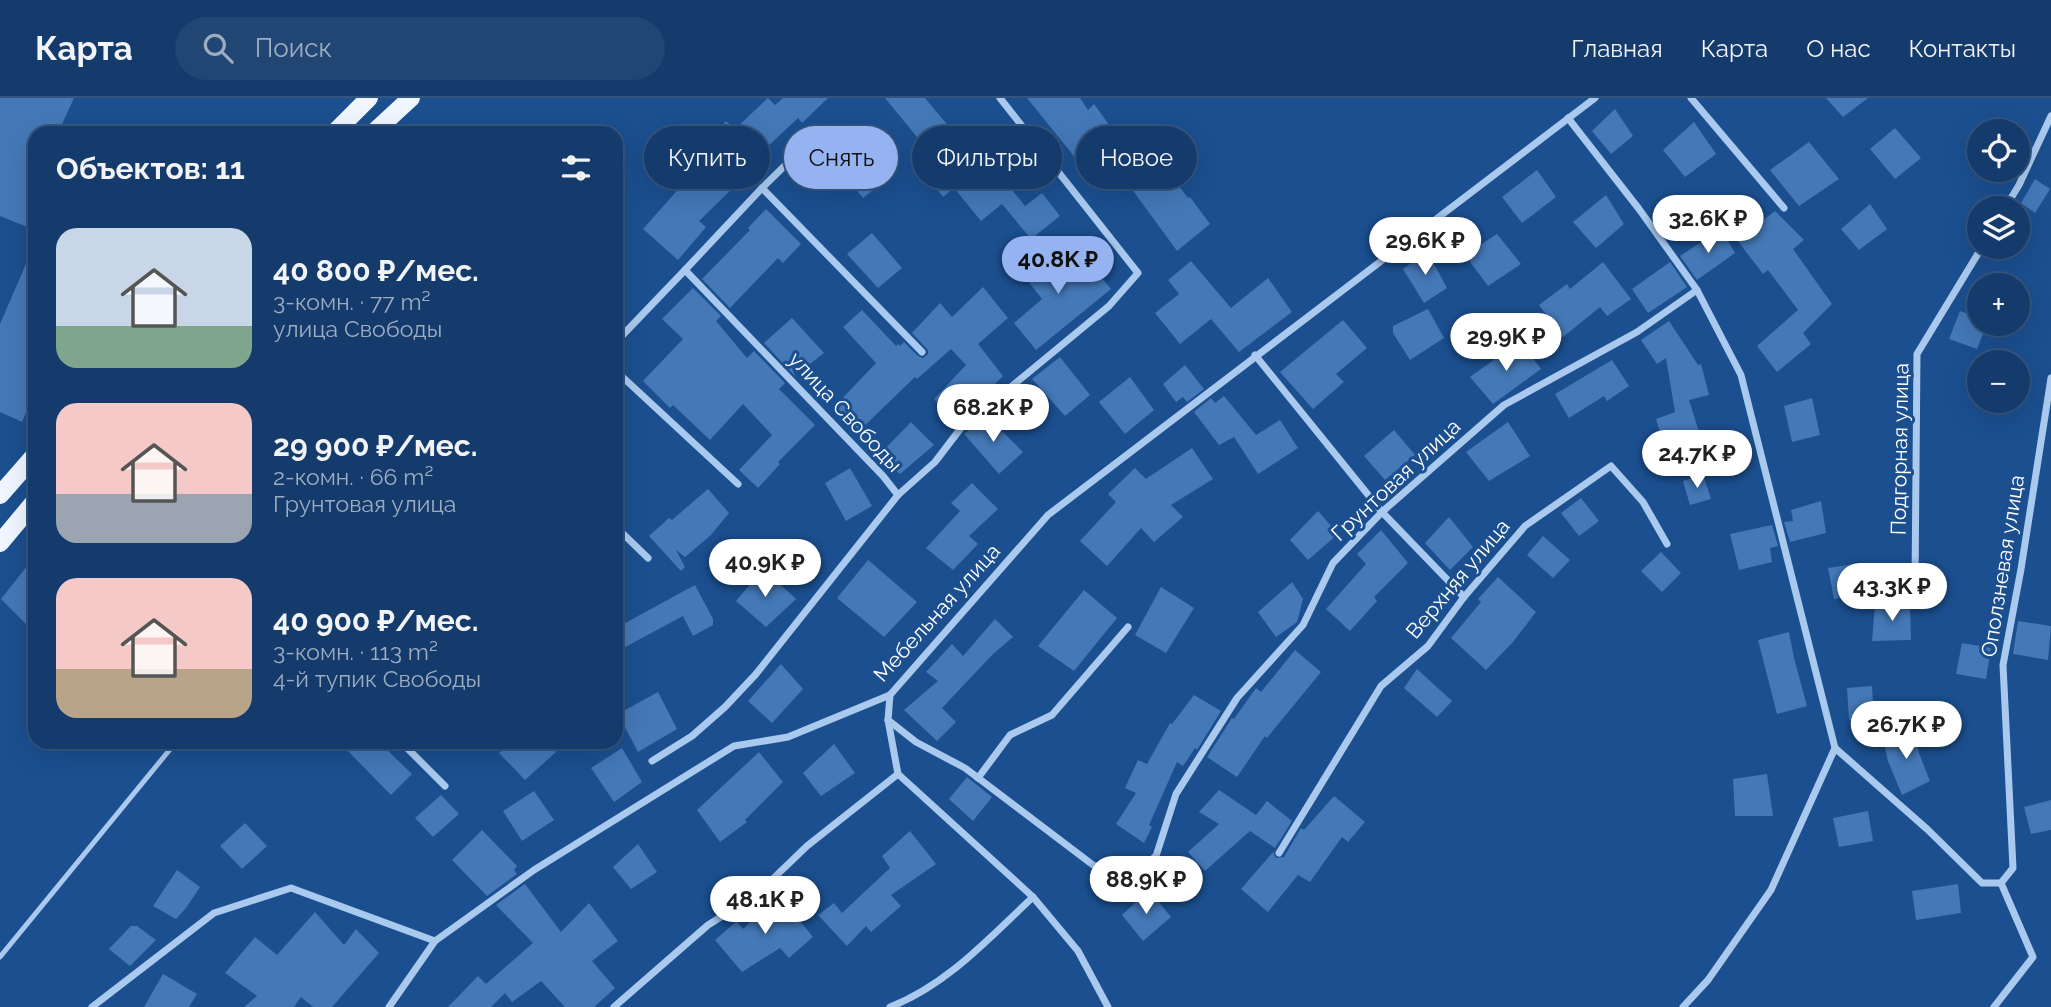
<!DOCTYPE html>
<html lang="ru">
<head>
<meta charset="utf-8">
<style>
	:root { --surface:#143b6b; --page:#214673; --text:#f1f3f6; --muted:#9dadc1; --line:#33557e; --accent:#95b2f1 }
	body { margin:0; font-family:Raleway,sans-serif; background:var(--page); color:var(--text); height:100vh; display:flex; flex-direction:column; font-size:26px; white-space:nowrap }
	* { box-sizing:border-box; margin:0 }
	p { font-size:23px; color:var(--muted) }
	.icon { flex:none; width:38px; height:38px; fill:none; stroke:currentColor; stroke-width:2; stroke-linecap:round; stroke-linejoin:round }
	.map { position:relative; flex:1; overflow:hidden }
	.panel { position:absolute; left:28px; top:28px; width:595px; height:623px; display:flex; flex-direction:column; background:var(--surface); border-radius:21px; box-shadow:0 7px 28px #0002,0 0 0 2px var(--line) }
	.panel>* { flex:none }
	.hud { position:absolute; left:644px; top:28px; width:665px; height:63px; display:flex; gap:14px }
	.buttons { position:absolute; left:1967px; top:21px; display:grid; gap:14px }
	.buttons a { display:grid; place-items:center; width:63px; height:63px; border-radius:50%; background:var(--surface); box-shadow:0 7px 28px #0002,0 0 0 2px var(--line); font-size:35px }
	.price { position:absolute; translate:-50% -60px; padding:0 16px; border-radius:24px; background:#fff; color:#222; font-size:23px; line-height:46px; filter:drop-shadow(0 2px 4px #0008) }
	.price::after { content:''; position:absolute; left:50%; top:42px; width:21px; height:16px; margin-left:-10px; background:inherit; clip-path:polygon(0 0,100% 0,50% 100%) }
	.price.selected { background:var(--accent); color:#111 }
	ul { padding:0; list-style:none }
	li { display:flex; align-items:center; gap:21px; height:175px; padding:0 28px }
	li span { display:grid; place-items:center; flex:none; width:196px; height:140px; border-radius:21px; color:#555 }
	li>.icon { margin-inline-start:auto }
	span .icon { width:84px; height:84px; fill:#fffc; stroke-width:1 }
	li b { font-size:30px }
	h2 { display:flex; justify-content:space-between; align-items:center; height:84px; padding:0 28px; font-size:30px }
	.tag { padding:0 24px; border-radius:32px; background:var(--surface); box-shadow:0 7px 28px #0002,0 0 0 2px var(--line); font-size:24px; line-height:63px }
	.tag.selected { background:var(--accent); color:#111 }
	header { display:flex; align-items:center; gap:42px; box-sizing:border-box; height:98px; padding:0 35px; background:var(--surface); border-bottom:2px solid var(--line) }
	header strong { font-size:33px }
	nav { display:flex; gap:38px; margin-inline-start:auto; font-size:24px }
	.search { width:490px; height:63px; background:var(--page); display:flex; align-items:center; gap:18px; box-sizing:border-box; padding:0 24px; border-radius:38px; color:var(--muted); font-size:26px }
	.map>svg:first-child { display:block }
	.building { fill:#4478b7 }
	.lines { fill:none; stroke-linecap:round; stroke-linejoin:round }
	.lane { stroke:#a9c9ee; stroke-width:5 }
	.street { stroke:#a9c9ee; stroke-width:7 }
	.primary { stroke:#f0f6ff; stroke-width:18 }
	.labels { text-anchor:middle; stroke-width:6; stroke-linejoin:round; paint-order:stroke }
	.street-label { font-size:21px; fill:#fff; stroke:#1b4f8f }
</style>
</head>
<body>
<header>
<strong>Карта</strong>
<div class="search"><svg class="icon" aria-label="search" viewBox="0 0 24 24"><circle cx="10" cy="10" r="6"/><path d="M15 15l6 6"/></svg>Поиск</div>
<nav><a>Главная</a><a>Карта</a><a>О нас</a><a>Контакты</a></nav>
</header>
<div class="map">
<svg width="2051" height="909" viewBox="0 0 2051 909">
	<rect width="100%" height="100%" fill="#1b4f8f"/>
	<!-- building -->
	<g class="building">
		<polygon points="0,0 74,0 58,35 35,35 35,132 0,118"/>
		<polygon points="768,0 775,7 783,0 828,0 802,25 798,20 760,56 734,85 736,87 699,123 706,129 678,162 643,131 682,87 719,51 709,42 726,23 735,31"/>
		<polygon points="885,0 925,0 955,36 949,41 977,78 992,67 1025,108 1042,95 1060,118 1031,141 1002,106 981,123 954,90 943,99 922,71 935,61"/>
		<polygon points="1027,0 1080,0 1088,12 1094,6 1121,43 1134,34 1160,67 1162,66 1188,100 1190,99 1210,126 1177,153 1126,83 1123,86 1094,50 1077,62"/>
		<polygon points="1826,0 1868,0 1843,19"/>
		<polygon points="1615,11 1633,38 1611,56 1592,33"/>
		<polygon points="1694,24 1716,56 1685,79 1663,52"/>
		<polygon points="1895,30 1921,60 1895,81 1870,51"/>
		<polygon points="854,40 887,81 863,100 830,59"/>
		<polygon points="1809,44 1839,81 1799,108 1770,72"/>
		<polygon points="1537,72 1556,99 1522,125 1502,99"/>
		<polygon points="2035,81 2050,91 2035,115 2021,105"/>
		<polygon points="1606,97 1624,126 1596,150 1573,124"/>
		<polygon points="1870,106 1887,131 1859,152 1841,131"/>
		<polygon points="766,111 801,146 783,165 778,160 730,210 702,181 750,132 748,130"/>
		<polygon points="1775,113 1804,142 1793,151 1832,206 1803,235 1811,246 1777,274 1757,248 1798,212 1768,172 1763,176 1737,142"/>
		<polygon points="1721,131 1735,155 1697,182 1680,158"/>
		<polygon points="872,135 902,170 878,190 847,156"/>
		<polygon points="1497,136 1521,166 1488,188 1465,157"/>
		<polygon points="35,145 35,294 22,324 0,314 0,226"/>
		<polygon points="1050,150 1070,175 1086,161 1111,191 1036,252 1014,225 1042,201 1020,173"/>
		<polygon points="1427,153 1447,190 1424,205 1403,171"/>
		<polygon points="1191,163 1231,210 1268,180 1292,214 1239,254 1211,221 1180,246 1155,215 1179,196 1168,182"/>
		<polygon points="1603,164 1631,201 1607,218 1600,209 1563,239 1539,207 1567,186 1570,191"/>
		<polygon points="1670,164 1687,189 1648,215 1632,191"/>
		<polygon points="983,189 1008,220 978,246 1003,278 975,306 978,308 956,327 934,301 966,267 951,251 917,281 915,279 859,333 835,308 876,265 843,229 862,212 896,248 898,246 900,248 904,244 918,258 923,260 928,256 928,252 912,235 940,205 952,219"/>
		<polygon points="693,190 721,218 716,223 747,260 754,253 785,285 779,291 815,327 778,364 780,366 758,390 739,372 772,337 743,306 710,342 673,307 670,310 643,283 683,241 662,221"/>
		<polygon points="1428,211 1444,240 1410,262 1393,235 1393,228"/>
		<polygon points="1960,213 1979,220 1979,226 1987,226 1977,251 1949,241"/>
		<polygon points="792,220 824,255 801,273 795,266 792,269 795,278 764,245"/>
		<polygon points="1343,222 1367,250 1336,276 1344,284 1313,311 1280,274"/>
		<polygon points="1669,223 1698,267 1701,266 1709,297 1689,302 1700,337 1664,347 1656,321 1675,314 1666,260 1657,266 1641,242"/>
		<polygon points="1520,243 1541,271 1493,306 1470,279"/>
		<polygon points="1060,259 1090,297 1065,318 1032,281"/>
		<polygon points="1612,262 1629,288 1607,303 1604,298 1569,320 1555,296"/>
		<polygon points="1185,267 1204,291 1187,304 1183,299 1176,304 1163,286"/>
		<polygon points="1130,279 1154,312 1125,336 1099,304"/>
		<polygon points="1224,298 1256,337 1280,322 1298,350 1258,376 1234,339 1219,347 1194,314 1211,300 1215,305"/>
		<polygon points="1812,300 1820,337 1792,344 1784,308"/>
		<polygon points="986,317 1023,354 999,376 964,336"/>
		<polygon points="911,324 934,347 900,376 879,357"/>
		<polygon points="1508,324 1530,358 1489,383 1466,354"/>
		<polygon points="1394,332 1415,357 1385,382 1364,358"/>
		<polygon points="1192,350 1213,381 1171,407 1183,419 1154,444 1141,430 1107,468 1080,443 1116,404 1108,396 1135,370 1146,381"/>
		<polygon points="850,370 872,408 846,423 825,385"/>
		<polygon points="1703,376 1711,401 1690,407 1683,383"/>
		<polygon points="972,385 998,411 969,438 978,446 953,472 926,450 960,413 951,405"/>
		<polygon points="708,391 729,415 711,437 685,459 676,452 685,469 681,473 649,438 669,420 672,422"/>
		<polygon points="1581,400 1599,423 1579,438 1561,415"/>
		<polygon points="1821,403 1826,435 1790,444 1784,424 1793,423 1791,412"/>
		<polygon points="1318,413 1338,436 1308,462 1290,442"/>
		<polygon points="1449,419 1473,449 1450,472 1425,445"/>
		<polygon points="1772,427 1778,448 1770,450 1772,464 1739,472 1730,436"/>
		<polygon points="1381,432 1408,465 1374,499 1377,503 1350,533 1326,511 1366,466 1357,456"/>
		<polygon points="1543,438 1570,462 1553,480 1527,457"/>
		<polygon points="1661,454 1681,475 1662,494 1641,473"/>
		<polygon points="35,458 35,535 1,501"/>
		<polygon points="868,462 917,504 884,539 837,500"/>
		<polygon points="1854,466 1860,497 1834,501 1828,470"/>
		<polygon points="763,471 796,501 766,529 736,503"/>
		<polygon points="1498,479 1536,514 1513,544 1486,572 1451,540 1481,504 1478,501"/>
		<polygon points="1292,484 1303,501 1297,524 1276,539 1258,514"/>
		<polygon points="695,487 713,521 713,527 693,538 683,518 616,554 616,530"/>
		<polygon points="1161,489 1194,510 1166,555 1135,537"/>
		<polygon points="1084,492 1117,520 1074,573 1038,548"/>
		<polygon points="1875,506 1910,506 1911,542 1872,543"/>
		<polygon points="995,521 1013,539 993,556 942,610 956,624 937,643 904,612 938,583 926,574 952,546 963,558"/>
		<polygon points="2018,523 2051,528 2048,562 2013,556"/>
		<polygon points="1789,534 1794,560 1807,608 1777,616 1758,542"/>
		<polygon points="1962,545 1991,550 1986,581 1956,576"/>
		<polygon points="1295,552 1321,574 1267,640 1265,638 1237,679 1207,659 1232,620 1234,621 1256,590 1261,594"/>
		<polygon points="781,566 803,591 772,625 748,603"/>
		<polygon points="1417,571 1452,603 1437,619 1404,590"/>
		<polygon points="1872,588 1874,621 1849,622 1847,590"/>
		<polygon points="658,594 677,631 638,654 618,616"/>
		<polygon points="1194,597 1221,613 1197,652 1195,650 1183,668 1177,664 1149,727 1152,729 1144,745 1116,726 1136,695 1125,690 1138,662 1147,666 1170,625 1172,626"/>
		<polygon points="1915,631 1919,655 1930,683 1902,697 1888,663 1883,642"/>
		<polygon points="339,644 379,644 412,676 391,697"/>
		<polygon points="511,644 547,644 556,654 525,682 499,655"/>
		<polygon points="834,646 855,675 821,698 803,675"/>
		<polygon points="622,650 642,684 614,704 591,670"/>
		<polygon points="759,654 783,684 745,722 747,724 720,744 697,712"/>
		<polygon points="1767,676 1773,718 1735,718 1733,681"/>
		<polygon points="967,679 992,699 973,723 949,701"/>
		<polygon points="1219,692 1256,717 1267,703 1292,723 1275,750 1250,733 1205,773 1188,754 1219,726 1199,714"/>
		<polygon points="534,693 554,722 522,743 503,713"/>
		<polygon points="441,697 459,716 433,739 415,720"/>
		<polygon points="1334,698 1365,724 1348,744 1342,739 1310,784 1298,777 1268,814 1241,791 1273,754 1276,760 1284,759 1301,730 1304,732"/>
		<polygon points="2051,702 2051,732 2031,736 2024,709"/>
		<polygon points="1868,713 1873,743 1839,749 1833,720"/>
		<polygon points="245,725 267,748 242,771 220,748"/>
		<polygon points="482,732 517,768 514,772 517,776 487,798 452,762"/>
		<polygon points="910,733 936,766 891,797 901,808 871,834 866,828 847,848 818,817 834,805 842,815 890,770 882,758"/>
		<polygon points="638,746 657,774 631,791 613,769"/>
		<polygon points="177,772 200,789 186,810 176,821 153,808"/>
		<polygon points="525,786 561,834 589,805 618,843 592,863 615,890 594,909 565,909 541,883 512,904 505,895 491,909 448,909 478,878 486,886 533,845 496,807"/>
		<polygon points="1958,786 1961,815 1916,822 1912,793"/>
		<polygon points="1149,792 1171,819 1143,843 1122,817"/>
		<polygon points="778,796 813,839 789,860 780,850 742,874 715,842 737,823 743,831"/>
		<polygon points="315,814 344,847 356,831 379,855 332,909 313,909 301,899 294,909 244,909 257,898 225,875 255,839 277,857"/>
		<polygon points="131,828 137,828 156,842 130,868 109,851"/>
		<polygon points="163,876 197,896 189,909 144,909"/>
	</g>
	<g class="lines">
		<!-- lane -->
		<polyline class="lane" points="0,859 176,644"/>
		<!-- street -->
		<g class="street">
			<polyline points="1691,0 1784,110"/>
			<polyline points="1568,20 1639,111 1697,192 1741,277 1835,650 1927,731 1982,785 2001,785 2013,770 2003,567 2021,471 2051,280"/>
			<polyline points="762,90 812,41"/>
			<polyline points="2005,110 2019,87 2051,18"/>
			<polyline points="685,172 762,90 922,254"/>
			<polyline points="616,244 685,172 883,378 898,397 935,364 961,330 1109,208 1138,175 1000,0"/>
			<polyline points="1255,257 1382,414 1464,499"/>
			<polyline points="616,273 738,386"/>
			<polyline points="616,429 648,460"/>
			<polyline points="1915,487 1917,256 1982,149"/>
			<polyline points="888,622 916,644 965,670 1093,767 1130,780 1156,758 1176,696 1237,600 1303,527 1333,465 1382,414 1504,307 1637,234 1697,192"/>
			<polyline points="401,644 445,688"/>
			<polyline points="652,663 692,638 725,609 756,576 898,397"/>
			<polyline points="898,676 1033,799 1078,853 1108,909"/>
			<polyline points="978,680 1010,637 1052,617 1128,529"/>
			<polyline points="1279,755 1381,588 1428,548 1464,499 1525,428 1611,368 1643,404 1667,446"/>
			<polyline points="92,909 214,815 291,790 435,843 534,772 734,648 788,639 890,597 1048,417 1595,0"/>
			<polyline points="389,909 435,843"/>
			<polyline points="614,909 708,827 756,797 807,748 898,676 888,622 890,597"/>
			<path d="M890,909C947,887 989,840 1033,799"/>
			<polyline points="1683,909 1708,882 1771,792 1835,650"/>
			<polyline points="1994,909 2033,859 2001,785"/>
		</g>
		<!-- primary -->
		<g class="primary">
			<polyline points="334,35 369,0"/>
			<polyline points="373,35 411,0"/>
			<polyline points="0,397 35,357"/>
			<polyline points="0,445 35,403"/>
		</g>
	</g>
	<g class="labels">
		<!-- street labels -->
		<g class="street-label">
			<text transform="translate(845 314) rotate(47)" y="7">улица Свободы</text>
			<text transform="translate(1900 351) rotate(-89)" y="7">Подгорная улица</text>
			<text transform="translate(1396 382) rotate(-43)" y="7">Грунтовая улица</text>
			<text transform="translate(2003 468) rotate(-81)" y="7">Оползневая улица</text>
			<text transform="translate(1458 481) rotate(-50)" y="7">Верхняя улица</text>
			<text transform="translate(937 515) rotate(-48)" y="7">Мебельная улица</text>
		</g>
	</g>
</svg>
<div class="buttons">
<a><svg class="icon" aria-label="locate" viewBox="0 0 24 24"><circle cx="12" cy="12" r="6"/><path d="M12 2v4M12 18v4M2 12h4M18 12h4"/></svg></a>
<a><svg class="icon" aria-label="layers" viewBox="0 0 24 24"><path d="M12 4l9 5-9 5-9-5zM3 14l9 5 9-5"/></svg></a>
<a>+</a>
<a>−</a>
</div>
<b class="price" style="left:1708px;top:157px">32.6K ₽</b>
<b class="price" style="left:1425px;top:179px">29.6K ₽</b>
<b class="price selected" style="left:1058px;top:198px">40.8K ₽</b>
<b class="price" style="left:1506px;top:275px">29.9K ₽</b>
<b class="price" style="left:993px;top:346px">68.2K ₽</b>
<b class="price" style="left:1697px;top:392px">24.7K ₽</b>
<b class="price" style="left:765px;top:501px">40.9K ₽</b>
<b class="price" style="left:1892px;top:525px">43.3K ₽</b>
<b class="price" style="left:1906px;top:663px">26.7K ₽</b>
<b class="price" style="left:1146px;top:818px">88.9K ₽</b>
<b class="price" style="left:765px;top:838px">48.1K ₽</b>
<div class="hud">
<a class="tag">Купить</a>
<a class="tag selected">Снять</a>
<a class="tag">Фильтры</a>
<a class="tag">Новое</a>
</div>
<section class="panel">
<h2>Объектов: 11<svg class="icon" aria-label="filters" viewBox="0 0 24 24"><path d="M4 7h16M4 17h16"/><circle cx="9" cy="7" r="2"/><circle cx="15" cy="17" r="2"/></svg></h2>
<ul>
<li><span style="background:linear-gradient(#c9d6e8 70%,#7fa58c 0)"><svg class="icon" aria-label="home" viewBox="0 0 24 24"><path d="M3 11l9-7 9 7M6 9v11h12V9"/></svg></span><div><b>40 800 ₽/мес.</b><p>3-комн. · 77 m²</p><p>улица Свободы</p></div></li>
<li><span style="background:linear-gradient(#f6c9c9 65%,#9aa5b1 0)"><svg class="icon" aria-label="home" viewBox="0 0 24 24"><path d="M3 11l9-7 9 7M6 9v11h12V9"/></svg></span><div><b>29 900 ₽/мес.</b><p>2-комн. · 66 m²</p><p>Грунтовая улица</p></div></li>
<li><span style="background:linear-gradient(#f6c9c9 65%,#b9a48a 0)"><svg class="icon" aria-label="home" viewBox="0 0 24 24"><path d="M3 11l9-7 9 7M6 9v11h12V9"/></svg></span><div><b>40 900 ₽/мес.</b><p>3-комн. · 113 m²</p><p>4-й тупик Свободы</p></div></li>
</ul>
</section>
</div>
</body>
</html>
